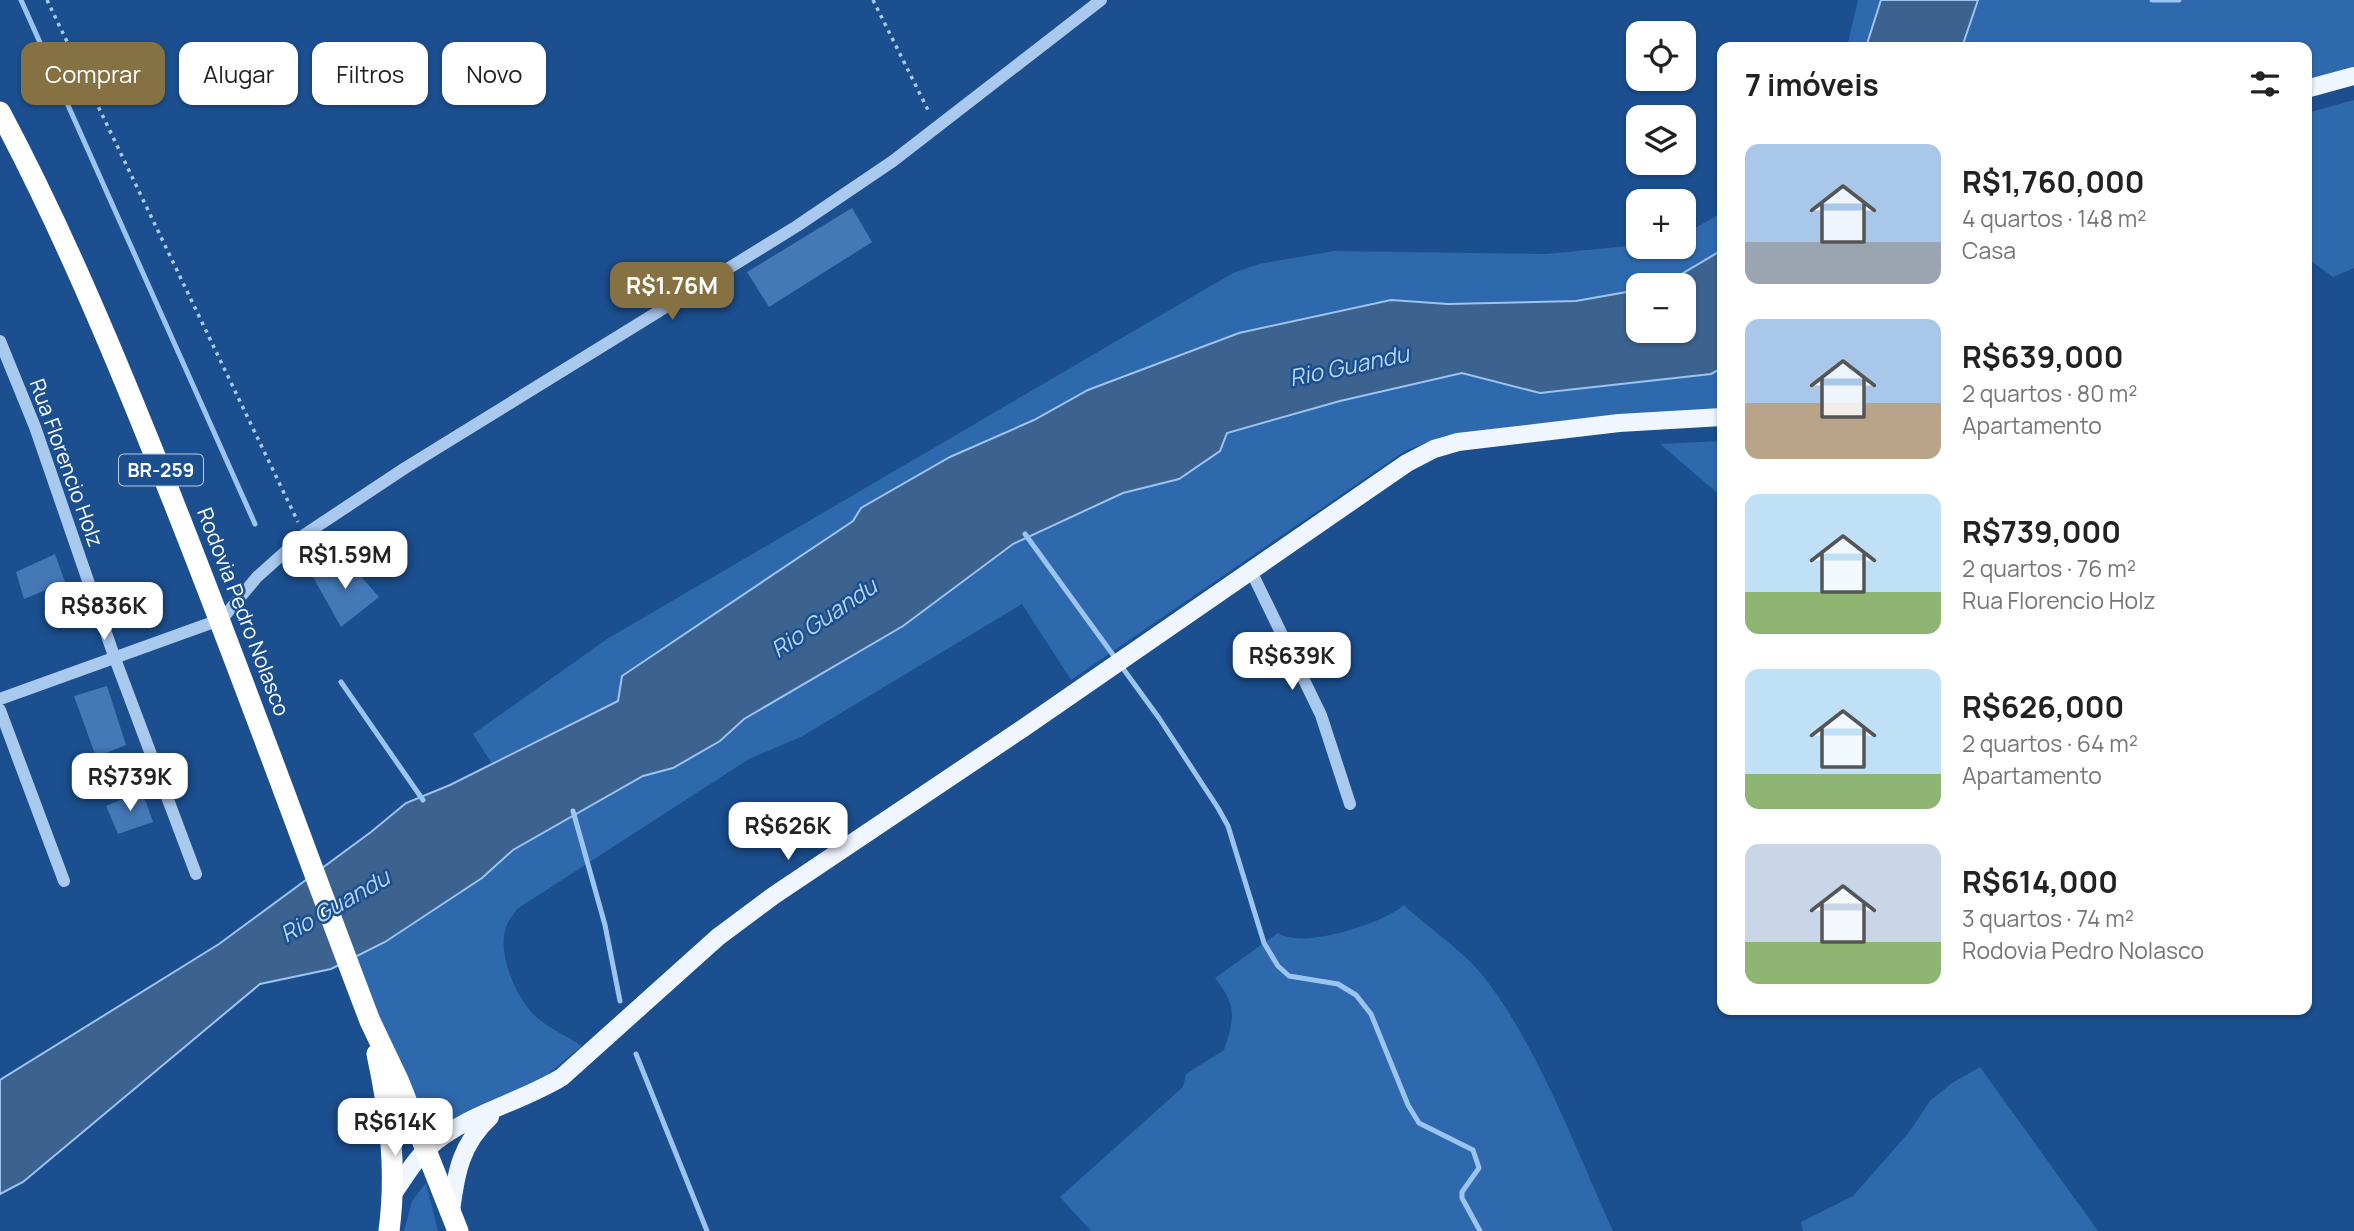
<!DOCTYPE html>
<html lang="pt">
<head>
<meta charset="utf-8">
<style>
	:root { --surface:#fff; --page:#f6f6f6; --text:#222; --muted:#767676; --accent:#857141 }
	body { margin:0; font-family:Manrope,sans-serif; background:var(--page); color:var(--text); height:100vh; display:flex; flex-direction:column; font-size:26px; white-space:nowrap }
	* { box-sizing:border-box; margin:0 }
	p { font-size:23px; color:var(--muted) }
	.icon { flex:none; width:38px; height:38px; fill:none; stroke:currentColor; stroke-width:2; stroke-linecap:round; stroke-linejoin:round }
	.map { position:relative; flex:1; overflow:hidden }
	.panel { position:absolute; left:1717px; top:42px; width:595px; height:973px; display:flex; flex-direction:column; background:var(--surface); border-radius:14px; box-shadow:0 2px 5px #0004 }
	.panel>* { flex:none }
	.banner { position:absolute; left:21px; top:42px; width:665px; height:63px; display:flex; gap:14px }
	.tools { position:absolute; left:1626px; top:21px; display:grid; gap:14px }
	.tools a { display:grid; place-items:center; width:70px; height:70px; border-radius:14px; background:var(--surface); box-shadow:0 2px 5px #0004; font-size:35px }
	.price { position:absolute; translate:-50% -60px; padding:0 16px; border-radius:14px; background:#fff; color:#222; font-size:23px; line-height:46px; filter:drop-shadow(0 2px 4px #0008) }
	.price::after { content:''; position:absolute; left:50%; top:42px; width:21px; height:16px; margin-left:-10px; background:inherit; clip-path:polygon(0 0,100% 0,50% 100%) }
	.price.current { background:var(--accent); color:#fff }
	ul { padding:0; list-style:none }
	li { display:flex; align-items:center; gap:21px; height:175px; padding:0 28px }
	li span { display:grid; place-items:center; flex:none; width:196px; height:140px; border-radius:14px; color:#555 }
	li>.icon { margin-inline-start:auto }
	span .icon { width:84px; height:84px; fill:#fffc; stroke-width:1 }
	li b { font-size:30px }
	h2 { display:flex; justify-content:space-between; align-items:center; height:84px; padding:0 28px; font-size:30px }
	.chip { padding:0 24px; border-radius:14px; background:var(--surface); box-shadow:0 2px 5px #0004; font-size:24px; line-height:63px }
	.chip.current { background:var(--accent); color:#fff }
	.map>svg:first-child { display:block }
	.green { fill:#2e69ad }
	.water { fill:#3c6290; stroke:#9cc4f0; stroke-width:2 }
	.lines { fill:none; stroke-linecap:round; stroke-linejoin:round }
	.stream { stroke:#9cc4f0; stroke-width:5 }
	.building { fill:#4478b7 }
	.path { stroke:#a9c9ee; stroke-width:3.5; stroke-dasharray:3.5 5; stroke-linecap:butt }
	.minor { stroke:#a9c9ee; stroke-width:12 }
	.major { stroke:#f0f6ff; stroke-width:18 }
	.highway { stroke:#fff; stroke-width:21 }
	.labels { text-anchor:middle; stroke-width:5; stroke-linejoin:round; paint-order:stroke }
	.shield { fill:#1b4f8f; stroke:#bbcadd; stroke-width:2 }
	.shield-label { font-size:19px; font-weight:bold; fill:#fff }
	.street-label { font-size:21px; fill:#fff; stroke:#1b4f8f }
	.water-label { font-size:23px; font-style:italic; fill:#b5d3f5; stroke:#1b4f8f }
</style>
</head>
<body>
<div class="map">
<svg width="2354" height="1231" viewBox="0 0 2354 1231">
	<rect width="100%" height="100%" fill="#1b4f8f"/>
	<!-- green -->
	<g class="green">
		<polygon points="1858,0 1881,0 1866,47 1847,47"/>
		<polygon points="1978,0 2354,0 2354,72 2307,85 2306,47 1962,47"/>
		<polygon points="2354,100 2354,268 2333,277 2307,258 2307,113"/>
		<polygon points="1722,213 1722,250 1668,282 1638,285 1638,290 1576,301 1448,304 1391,300 1088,390 1034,420 950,457 861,508 853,521 622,675 618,701 492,764 473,734 607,639 1233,273 1259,264 1334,251 1546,254 1638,245 1684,247 1684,234"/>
		<path d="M1722,368V413L1494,429L1444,436L1405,451L1071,680L1022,604L801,737L749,759L517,909C514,914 508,921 506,927C497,954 515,993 532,1013C544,1026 567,1036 582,1046L536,1084L431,1138L390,1045L356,957L385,942L482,878L513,850L643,776L673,768L720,741L744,719L903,626L1013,544L1123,493L1179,479L1226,433L1340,401L1462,373L1498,381L1664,377L1711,374Z"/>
		<polygon points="1722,441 1722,497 1660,444"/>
		<path d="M1404,905C1427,927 1466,953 1484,977C1539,1048 1576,1150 1613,1231H1091L1060,1197L1183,1087L1186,1074L1224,1050C1235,1017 1237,1006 1215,978L1278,933C1302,950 1384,923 1404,905Z"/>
		<polygon points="1980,1067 2098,1231 1803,1231 1801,1222 1853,1196 1910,1131 1930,1101 1952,1083"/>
		<polygon points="426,1183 438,1231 404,1231 412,1201"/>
	</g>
	<!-- water -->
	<g class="water">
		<polygon points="1881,0 1978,0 1962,47 1866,47"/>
		<polygon points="1722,250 1722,368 1711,374 1540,393 1462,373 1340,401 1227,433 1220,451 1179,479 1123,493 1013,544 903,626 744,719 720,741 673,768 643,776 513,850 482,878 385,942 331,969 260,984 23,1182 0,1194 0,1080 219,944 371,832 406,803 450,785 618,701 622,676 853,521 861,508 950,457 1034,420 1088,390 1239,333 1391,300 1448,304 1576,301 1638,290 1638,331 1684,331 1684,285 1656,285 1668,282"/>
	</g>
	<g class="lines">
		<!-- stream -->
		<g class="stream">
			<polyline points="21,0 255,524"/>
			<polyline points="2152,0 2179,0"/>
			<polyline points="1025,534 1159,718 1218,808 1228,826 1264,943 1278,966 1289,976 1338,984 1356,995 1371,1014 1408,1105 1419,1123 1473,1150 1479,1168 1462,1192 1462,1198 1480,1231"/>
			<polyline points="341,682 423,800"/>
			<polyline points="573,811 605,925 620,1001"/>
			<polyline points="636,1054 707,1231"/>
		</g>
	</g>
	<!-- building -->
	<g class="building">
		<polygon points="852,208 872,242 769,307 747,272"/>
		<polygon points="55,554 65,582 24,599 16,572"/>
		<polygon points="344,557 379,597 341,627 313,577"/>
		<polygon points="107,686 126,745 96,757 74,696"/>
		<polygon points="142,791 153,822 118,834 106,806"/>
	</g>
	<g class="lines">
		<!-- path -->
		<g class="path">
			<polyline points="47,0 298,522"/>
			<polyline points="873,0 930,114"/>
		</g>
		<!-- minor -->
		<g class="minor">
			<polyline points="0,341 35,427 114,656 196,874"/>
			<polyline points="1251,571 1321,715 1350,804"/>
			<polyline points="0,699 222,619 257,577 304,535 405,468 797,226 893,161 1101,0"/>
			<polyline points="0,710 64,881"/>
		</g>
		<!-- major -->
		<g class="major">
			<polyline points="2306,89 2354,76"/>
			<path d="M395,1191C405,1177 415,1159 428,1148C465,1114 520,1103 562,1077L718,937L773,896L1022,729L1407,463L1434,449L1458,442L1619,423L1722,417"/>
			<path d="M451,1211C456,1172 461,1144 490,1117"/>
		</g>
		<!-- highway -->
		<g class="highway">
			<path d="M0,112C59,223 108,339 155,456C231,643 298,832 370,1021L399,1082L458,1231"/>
			<path d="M377,1054C390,1114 397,1170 389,1231"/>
		</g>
	</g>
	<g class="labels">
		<!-- shield labels -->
		<rect class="shield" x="119" y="454.5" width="84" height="31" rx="5"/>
		<g class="shield-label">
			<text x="161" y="477">BR-259</text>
		</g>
		<!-- street labels -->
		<g class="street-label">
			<text transform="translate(66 463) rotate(70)" y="7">Rua Florencio Holz</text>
			<text transform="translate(243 612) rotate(69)" y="7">Rodovia Pedro Nolasco</text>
		</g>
		<!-- water labels -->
		<g class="water-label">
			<text transform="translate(1349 366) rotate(-12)" y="8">Rio Guandu</text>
			<text transform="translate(824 618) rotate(-34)" y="8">Rio Guandu</text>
			<text transform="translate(335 906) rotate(-30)" y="8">Rio Guandu</text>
		</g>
	</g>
</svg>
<div class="tools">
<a><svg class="icon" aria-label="locate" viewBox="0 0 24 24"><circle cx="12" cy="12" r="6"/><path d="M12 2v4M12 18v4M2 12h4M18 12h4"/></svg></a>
<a><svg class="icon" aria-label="layers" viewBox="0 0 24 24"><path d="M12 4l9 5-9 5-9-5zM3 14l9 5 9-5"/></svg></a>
<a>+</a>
<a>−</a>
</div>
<b class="price current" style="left:672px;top:322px">R$1.76M</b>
<b class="price" style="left:345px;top:591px">R$1.59M</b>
<b class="price" style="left:104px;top:642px">R$836K</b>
<b class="price" style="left:1292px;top:692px">R$639K</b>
<b class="price" style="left:130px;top:813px">R$739K</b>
<b class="price" style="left:788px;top:862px">R$626K</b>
<b class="price" style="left:395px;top:1158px">R$614K</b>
<div class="banner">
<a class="chip current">Comprar</a>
<a class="chip">Alugar</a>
<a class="chip">Filtros</a>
<a class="chip">Novo</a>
</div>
<section class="panel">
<h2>7 imóveis<svg class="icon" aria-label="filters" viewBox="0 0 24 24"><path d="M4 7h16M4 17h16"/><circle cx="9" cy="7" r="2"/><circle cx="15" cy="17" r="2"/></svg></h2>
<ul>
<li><span style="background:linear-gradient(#a9c7e8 70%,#9aa5b1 0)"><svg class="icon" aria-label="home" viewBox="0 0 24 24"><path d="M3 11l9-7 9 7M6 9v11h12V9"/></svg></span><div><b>R$1,760,000</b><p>4 quartos · 148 m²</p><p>Casa</p></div></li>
<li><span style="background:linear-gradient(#a9c7e8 60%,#b9a48a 0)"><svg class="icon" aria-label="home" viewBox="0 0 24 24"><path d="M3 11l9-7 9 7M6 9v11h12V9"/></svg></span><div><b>R$639,000</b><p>2 quartos · 80 m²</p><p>Apartamento</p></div></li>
<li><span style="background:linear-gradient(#bfe0f5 70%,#8fb573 0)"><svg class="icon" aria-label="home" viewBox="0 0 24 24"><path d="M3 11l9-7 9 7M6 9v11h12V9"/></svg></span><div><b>R$739,000</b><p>2 quartos · 76 m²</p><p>Rua Florencio Holz</p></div></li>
<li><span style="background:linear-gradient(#bfe0f5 75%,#8fb573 0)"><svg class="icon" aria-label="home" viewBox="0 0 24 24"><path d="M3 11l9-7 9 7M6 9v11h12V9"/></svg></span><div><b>R$626,000</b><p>2 quartos · 64 m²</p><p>Apartamento</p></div></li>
<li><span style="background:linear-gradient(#c9d6e8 70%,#8fb573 0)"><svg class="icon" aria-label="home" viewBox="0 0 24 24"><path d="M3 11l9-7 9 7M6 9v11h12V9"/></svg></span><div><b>R$614,000</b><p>3 quartos · 74 m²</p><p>Rodovia Pedro Nolasco</p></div></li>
</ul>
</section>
</div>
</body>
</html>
